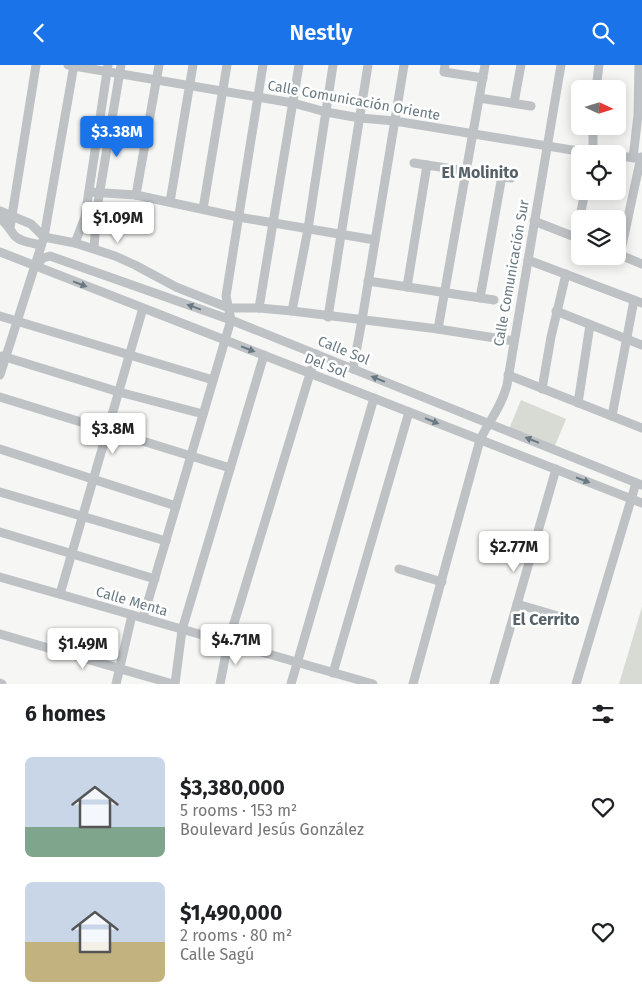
<!DOCTYPE html>
<html lang="en">
<head>
<meta charset="utf-8">
<style>
	:root { --surface:#fff; --page:#f2f2f2; --text:#202124; --muted:#757577; --accent:#1a73e8 }
	body { margin:0; font-family:"Fira Sans",sans-serif; background:var(--page); color:var(--text); height:100vh; display:flex; flex-direction:column; font-size:19px; white-space:nowrap }
	* { box-sizing:border-box; margin:0 }
	p { font-size:16px; color:var(--muted) }
	.icon { flex:none; width:28px; height:28px; fill:none; stroke:currentColor; stroke-width:2; stroke-linecap:round; stroke-linejoin:round }
	.map { position:relative; height:619px; overflow:hidden }
	.panel { display:flex; flex-direction:column; background:var(--surface); flex:1 }
	.panel>* { flex:none }
	.needle { width:32px; rotate:94deg }
	.buttons { position:absolute; left:571px; top:15px; display:grid; gap:10px }
	.buttons a { display:grid; place-items:center; width:55px; height:55px; border-radius:8px; background:var(--surface); box-shadow:0 2px 12px #0003; font-size:25px }
	.price { position:absolute; translate:-50% -42px; padding:0 11px; border-radius:5px; background:#fff; color:#222; font-size:16px; line-height:32px; filter:drop-shadow(0 1px 2px #0008) }
	.price::after { content:''; position:absolute; left:50%; top:30px; width:15px; height:11px; margin-left:-8px; background:inherit; clip-path:polygon(0 0,100% 0,50% 100%) }
	.price.selected { background:var(--accent); color:#fff }
	ul { padding:0; list-style:none }
	li { display:flex; align-items:center; gap:15px; height:125px; padding:0 25px }
	li span { display:grid; place-items:center; flex:none; width:140px; height:100px; border-radius:8px; color:#555 }
	li>.icon { margin-inline-start:auto }
	span .icon { width:60px; height:60px; fill:#fffc; stroke-width:1 }
	li b { font-size:21px }
	h2 { display:flex; justify-content:space-between; align-items:center; height:60px; padding:0 25px; font-size:21px }
	header { display:flex; justify-content:space-between; align-items:center; height:65px; padding:0 25px; background:var(--accent); color:#fff; font-size:22px; font-weight:600 }
	.map>svg:first-child { display:block }
	.green { fill:#d7dbd3 }
	.lines { fill:none; stroke-linecap:round; stroke-linejoin:round }
	.minor { stroke:#bec2c5; stroke-width:9 }
	.oneway { fill:#687982 }
	.labels { text-anchor:middle; stroke-width:5; stroke-linejoin:round; paint-order:stroke }
	.street-label { font-size:14px; fill:#687982; stroke:#fff }
	.quarter-label { font-size:16px; font-weight:bold; fill:#566268; stroke:#fff }
</style>
</head>
<body>
<header><svg class="icon" aria-label="back" viewBox="0 0 24 24"><path d="M15 5l-7 7 7 7"/></svg>Nestly<svg class="icon" aria-label="search" viewBox="0 0 24 24"><circle cx="10" cy="10" r="6"/><path d="M15 15l6 6"/></svg></header>
<div class="map">
<svg width="642" height="619" viewBox="0 0 642 619">
	<rect width="100%" height="100%" fill="#f6f6f4"/>
	<!-- green -->
	<g class="green">
		<polygon points="521,335 566,354 554,383 509,364"/>
		<polygon points="642,542 642,619 619,619"/>
	</g>
	<g class="lines">
		<!-- minor -->
		<g class="minor">
			<polyline points="68,0 293,38 326,47 360,53 395,56 596,89"/>
			<polyline points="445,0 444,7 483,13"/>
			<polyline points="596,24 599,0"/>
			<polyline points="479,33 531,41"/>
			<polyline points="514,38 521,0"/>
			<polyline points="593,89 593,61"/>
			<polyline points="618,91 637,93"/>
			<polyline points="633,93 638,50 639,0"/>
			<polyline points="414,98 511,113"/>
			<polyline points="89,127 136,130 238,152 375,175"/>
			<polyline points="136,130 159,0"/>
			<polyline points="170,137 193,0"/>
			<polyline points="203,144 227,0"/>
			<polyline points="0,146 31,159 44,172 75,178 115,191 135,200 176,222 229,243 259,243 292,246 438,264 514,276"/>
			<path d="M0,153C6,158 9,163 14,170C20,177 32,178 41,180"/>
			<polyline points="534,156 580,174"/>
			<polyline points="10,163 36,0"/>
			<polyline points="576,173 585,126"/>
			<polyline points="75,178 85,152 108,0"/>
			<polyline points="94,183 97,143 121,0"/>
			<polyline points="0,187 642,438"/>
			<polyline points="618,189 642,199"/>
			<polyline points="620,190 641,92"/>
			<polyline points="528,195 642,238"/>
			<polyline points="35,201 43,193 50,191 231,255 642,420"/>
			<polyline points="368,216 494,235"/>
			<polyline points="407,222 427,100"/>
			<polyline points="480,233 502,111"/>
			<polyline points="259,243 299,0"/>
			<polyline points="292,246 308,164 333,0"/>
			<polyline points="556,246 642,280"/>
			<polyline points="0,251 213,315"/>
			<polyline points="328,252 368,0"/>
			<polyline points="438,264 485,0"/>
			<polyline points="2,291 119,327 203,349"/>
			<polyline points="353,304 362,255 404,0"/>
			<polyline points="0,310 44,172 74,0"/>
			<polyline points="508,310 642,363"/>
			<polyline points="542,324 551,272 566,209"/>
			<polyline points="0,332 230,403"/>
			<polyline points="578,338 590,260"/>
			<polyline points="612,351 634,235"/>
			<polyline points="0,384 176,441"/>
			<polyline points="0,427 166,476"/>
			<polyline points="0,467 155,514"/>
			<polyline points="399,504 442,517"/>
			<polyline points="0,512 373,619"/>
			<polyline points="60,529 143,243"/>
			<polyline points="517,539 568,554"/>
			<polyline points="143,553 231,255 226,231 263,0"/>
			<polyline points="0,569 173,619"/>
			<polyline points="333,608 409,347"/>
			<polyline points="0,618 2,619"/>
			<polyline points="116,619 132,550"/>
			<polyline points="175,619 182,565 264,290"/>
			<polyline points="220,619 228,578 316,289"/>
			<polyline points="291,619 374,333"/>
			<path d="M413,619L480,375C489,356 502,341 507,320L561,0"/>
			<polyline points="494,619 556,404"/>
			<polyline points="576,619 636,418"/>
		</g>
	</g>
	<!-- one-way arrows -->
	<defs><path id="oneway-solid" d="M-6-.8H1V-3.2L6.5 0L1 3.2V.8H-6Z" transform="scale(1.25)"/></defs>
	<g class="oneway">
		<use href="#oneway-solid" transform="translate(80 219) rotate(21)"/>
		<use href="#oneway-solid" transform="translate(194 242) rotate(-160)"/>
		<use href="#oneway-solid" transform="translate(248 284) rotate(21)"/>
		<use href="#oneway-solid" transform="translate(378 314) rotate(-158)"/>
		<use href="#oneway-solid" transform="translate(432 356) rotate(22)"/>
		<use href="#oneway-solid" transform="translate(532 375) rotate(-158)"/>
		<use href="#oneway-solid" transform="translate(583 415) rotate(21)"/>
	</g>
	<g class="labels">
		<!-- street labels -->
		<g class="street-label">
			<text transform="translate(354 35) rotate(10)" y="5">Calle Comunicación Oriente</text>
			<text transform="translate(511 208) rotate(-80)" y="5">Calle Comunicación Sur</text>
			<text transform="translate(344 285) rotate(22)" y="5">Calle Sol</text>
			<text transform="translate(326 300) rotate(21)" y="5">Del Sol</text>
			<text transform="translate(132 536) rotate(16)" y="5">Calle Menta</text>
		</g>
		<!-- quarter labels -->
		<g class="quarter-label">
			<text x="480" y="113">El Molinito</text>
			<text x="546" y="560">El Cerrito</text>
		</g>
	</g>
</svg>
<div class="buttons">
<a><svg class="needle" viewBox="-14 -14 28 28"><path d="M0-13l5 13h-10z" fill="#e53935"/><path d="M0 13l5-13h-10z" fill="#757577"/></svg></a>
<a><svg class="icon" aria-label="locate" viewBox="0 0 24 24"><circle cx="12" cy="12" r="6"/><path d="M12 2v4M12 18v4M2 12h4M18 12h4"/></svg></a>
<a><svg class="icon" aria-label="layers" viewBox="0 0 24 24"><path d="M12 4l9 5-9 5-9-5zM3 14l9 5 9-5"/></svg></a>
</div>
<b class="price selected" style="left:117px;top:93px">$3.38M</b>
<b class="price" style="left:118px;top:179px">$1.09M</b>
<b class="price" style="left:113px;top:390px">$3.8M</b>
<b class="price" style="left:514px;top:508px">$2.77M</b>
<b class="price" style="left:236px;top:601px">$4.71M</b>
<b class="price" style="left:83px;top:605px">$1.49M</b>
</div>
<section class="panel">
<h2>6 homes<svg class="icon" aria-label="filters" viewBox="0 0 24 24"><path d="M4 7h16M4 17h16"/><circle cx="9" cy="7" r="2"/><circle cx="15" cy="17" r="2"/></svg></h2>
<ul>
<li><span style="background:linear-gradient(#c9d6e8 70%,#7fa58c 0)"><svg class="icon" aria-label="home" viewBox="0 0 24 24"><path d="M3 11l9-7 9 7M6 9v11h12V9"/></svg></span><div><b>$3,380,000</b><p>5 rooms · 153 m²</p><p>Boulevard Jesús González</p></div><svg class="icon" aria-label="heart" viewBox="0 0 24 24"><path d="M12 20l-8-8c-3-5 5-10 8-4 3-6 11-1 8 4z"/></svg></li>
<li><span style="background:linear-gradient(#c9d6e8 60%,#c2b280 0)"><svg class="icon" aria-label="home" viewBox="0 0 24 24"><path d="M3 11l9-7 9 7M6 9v11h12V9"/></svg></span><div><b>$1,490,000</b><p>2 rooms · 80 m²</p><p>Calle Sagú</p></div><svg class="icon" aria-label="heart" viewBox="0 0 24 24"><path d="M12 20l-8-8c-3-5 5-10 8-4 3-6 11-1 8 4z"/></svg></li>
</ul>
</section>
</body>
</html>
